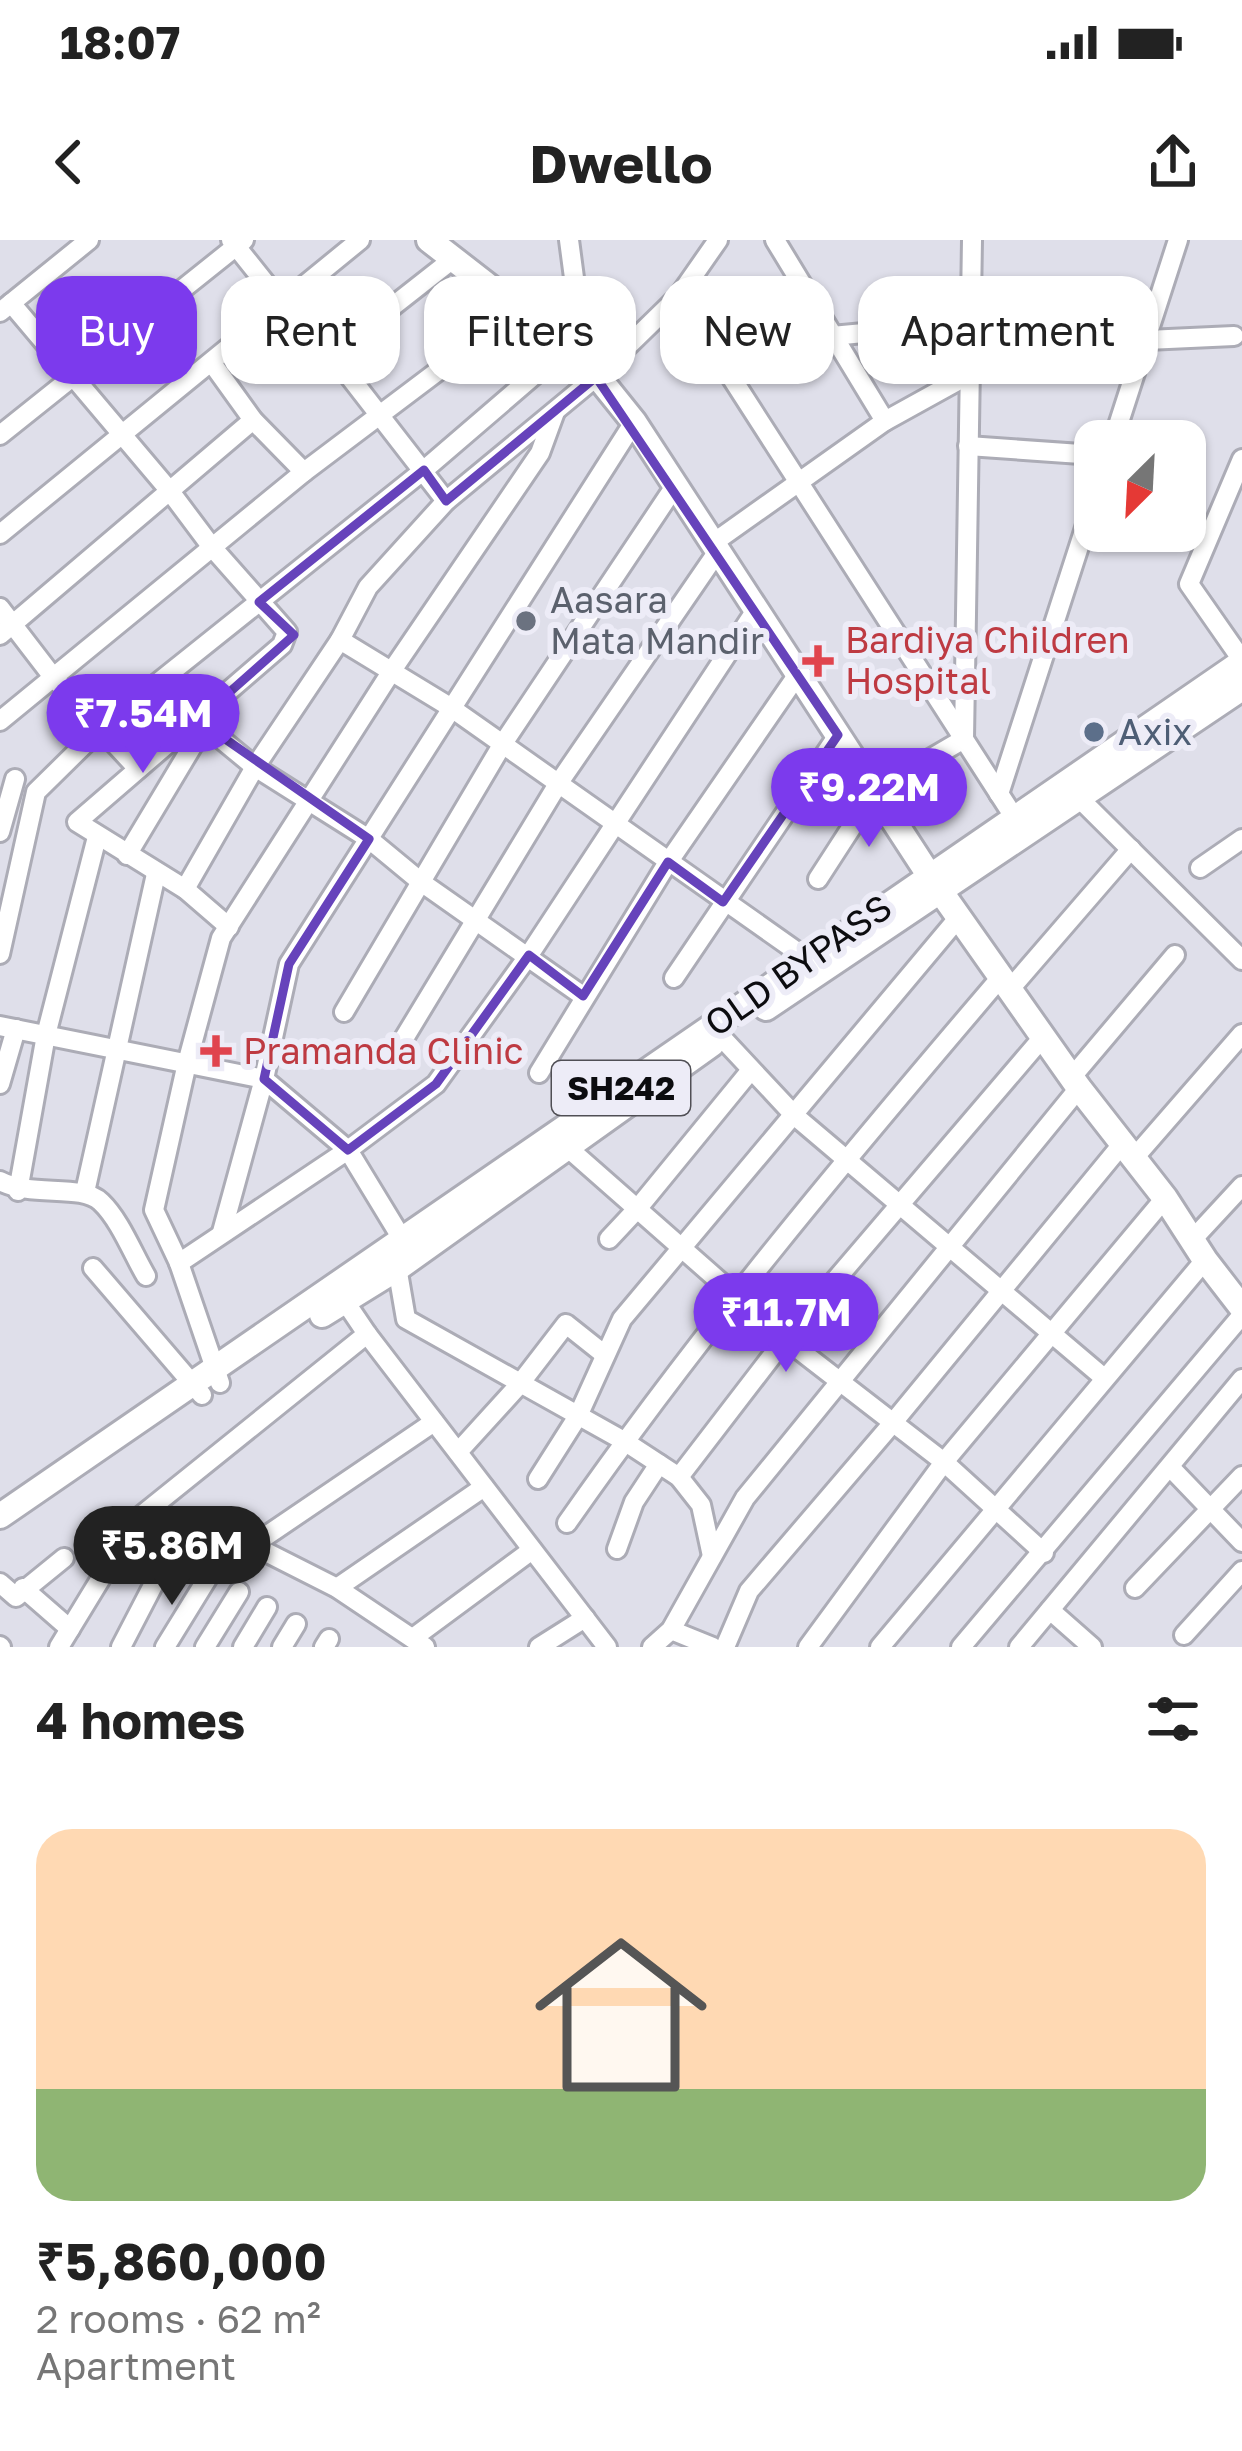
<!DOCTYPE html>
<html lang="en">
<head>
<meta charset="utf-8">
<style>
	:root { --surface:#fff; --page:#f2f2f2; --text:#222; --muted:#767676; --accent:#7c3aed }
	body { margin:0; font-family:"Golos Text",sans-serif; background:var(--page); color:var(--text); height:100vh; display:flex; flex-direction:column; font-size:45px; white-space:nowrap }
	* { box-sizing:border-box; margin:0 }
	p { font-size:39px; color:var(--muted) }
	.icon { flex:none; width:66px; height:66px; fill:none; stroke:currentColor; stroke-width:2; stroke-linecap:round; stroke-linejoin:round }
	.map { position:relative; height:1407px; overflow:hidden }
	.drawer { display:flex; flex-direction:column; background:var(--surface); flex:1 }
	.drawer>* { flex:none }
	.hud { position:absolute; left:36px; top:36px; width:1170px; height:108px; display:flex; gap:24px }
	.needle { width:78px; rotate:204deg }
	.buttons { position:absolute; left:1074px; top:180px; display:grid; gap:24px }
	.buttons a { display:grid; place-items:center; width:132px; height:132px; border-radius:24px; background:var(--surface); box-shadow:0 3px 9px #0004; font-size:60px }
	.price { position:absolute; translate:-50% -102px; padding:0 27px; border-radius:42px; background:var(--accent); color:#fff; font-size:39px; line-height:78px; filter:drop-shadow(0 3px 6px #0008) }
	.price::after { content:''; position:absolute; left:50%; top:72px; width:36px; height:27px; margin-left:-18px; background:inherit; clip-path:polygon(0 0,100% 0,50% 100%) }
	.price.active { background:#222; color:#fff }
	ul { padding:0; list-style:none }
	li { display:grid; align-content:center; gap:24px; height:636px; padding:0 36px }
	li span { display:grid; place-items:center; height:372px; border-radius:36px; color:#555 }
	li>.icon { margin-inline-start:auto }
	span .icon { width:216px; height:216px; fill:#fffc; stroke-width:1 }
	li b { font-size:51px }
	h2 { display:flex; justify-content:space-between; align-items:center; height:144px; padding:0 36px; font-size:51px }
	.tag { padding:0 42px; border-radius:36px; background:var(--surface); box-shadow:0 3px 9px #0004; font-size:42px; line-height:108px }
	.tag.active { background:var(--accent); color:#fff }
	.status { display:flex; justify-content:space-between; align-items:center; height:84px; padding:0 60px; background:var(--surface); direction:ltr }
	.status svg { height:33px; fill:currentColor }
	header { display:flex; justify-content:space-between; align-items:center; height:156px; padding:0 36px; background:var(--surface); font-size:54px; font-weight:700 }
	.map>svg:first-child { display:block }
	.lines { fill:none; stroke-linecap:round; stroke-linejoin:round }
	.minor-casing { stroke:#acacb6; stroke-width:24 }
	.major-casing { stroke:#acacb6; stroke-width:30 }
	.minor { stroke:#fff; stroke-width:18 }
	.major { stroke:#fff; stroke-width:24 }
	.marked { fill:none; stroke:#6643bb; stroke-width:9; stroke-linejoin:round }
	.worship-dot { fill:#6b7280; stroke:#edecf7; stroke-width:4.5 }
	.health-dot { fill:#e0444e; stroke:#edecf7; stroke-width:4.5 }
	.service-dot { fill:#5c6f8a; stroke:#edecf7; stroke-width:4.5 }
	.labels { text-anchor:middle; stroke-width:12; stroke-linejoin:round; paint-order:stroke }
	.shield { fill:#edecf7; stroke:#504f55; stroke-width:3 }
	.shield-label { font-size:33px; font-weight:bold; fill:#0c0c0f }
	.worship-label { font-size:36px; fill:#5b616d; stroke:#edecf7; text-anchor:start }
	.health-label { font-size:36px; fill:#be3a42; stroke:#edecf7; text-anchor:start }
	.service-label { font-size:36px; fill:#4e5e75; stroke:#edecf7; text-anchor:start }
	.street-label { font-size:36px; fill:#0c0c0f; stroke:#edecf7 }
</style>
</head>
<body>
<div class="status"><b>18:07</b><svg viewBox="0 0 49 12"><path d="M0 12V9h3v3zM5 12V6h3v6zM10 12V3h3v9zM15 12V0h3v12zM26 1h20v11H26zM47 4h2v5h-2z"/></svg></div>
<header><svg class="icon" aria-label="back" viewBox="0 0 24 24"><path d="M15 5l-7 7 7 7"/></svg>Dwello<svg class="icon" aria-label="share" viewBox="0 0 24 24"><path d="M12 15V3M7 8l5-5 5 5M5 13v7h14v-7"/></svg></header>
<div class="map">
<svg width="1242" height="1407" viewBox="0 0 1242 1407">
	<rect width="100%" height="100%" fill="#dfdfea"/>
	<g class="lines">
		<!-- minor casing -->
		<g class="minor-casing">
			<g id="minor">
				<polyline points="231,0 283,65 332,114 446,261"/>
				<polyline points="569,0 585,121"/>
				<polyline points="775,0 885,181"/>
				<polyline points="679,56 1014,577"/>
				<polyline points="11,63 169,250 211,306 287,392 282,405 77,582 185,649 229,687"/>
				<polyline points="0,72 89,0"/>
				<polyline points="832,96 970,83"/>
				<polyline points="970,108 1234,96"/>
				<polyline points="332,114 453,19"/>
				<polyline points="212,123 253,180 304,232"/>
				<polyline points="0,195 244,0"/>
				<polyline points="1113,201 1178,0"/>
				<polyline points="968,206 1095,215"/>
				<polyline points="1242,219 1189,344 1242,420"/>
				<polyline points="0,294 360,0"/>
				<polyline points="713,303 885,181 970,134"/>
				<polyline points="0,368 53,437 138,529"/>
				<polyline points="0,395 253,180"/>
				<polyline points="340,400 450,467 816,725"/>
				<polyline points="198,480 255,527 369,599 421,642 583,756"/>
				<polyline points="0,481 304,232 519,70"/>
				<polyline points="999,554 1095,257"/>
				<polyline points="1080,559 1242,720"/>
				<polyline points="0,592 15,539"/>
				<polyline points="127,615 205,485"/>
				<polyline points="1200,628 1242,599"/>
				<polyline points="818,639 875,551 964,499 972,0"/>
				<polyline points="185,649 255,527 340,400 368,347 446,261 596,137 679,56 718,0"/>
				<polyline points="0,714 36,552 100,489 424,230 567,107"/>
				<polyline points="674,738 838,495"/>
				<polyline points="1010,749 1131,609"/>
				<polyline points="344,772 502,505 675,246"/>
				<polyline points="0,786 264,839 348,910 407,1007"/>
				<polyline points="711,786 795,876 1103,1137"/>
				<polyline points="403,800 558,544 718,311"/>
				<polyline points="539,833 665,627 798,434"/>
				<polyline points="1071,838 1175,715"/>
				<polyline points="0,844 16,789"/>
				<polyline points="559,900 785,1099 944,1222 1044,1313"/>
				<polyline points="1134,918 1242,794"/>
				<path d="M0,941C32,958 81,943 101,962C120,980 133,1014 146,1036"/>
				<polyline points="18,951 46,795 97,597"/>
				<polyline points="85,952 156,634"/>
				<polyline points="222,992 264,839 289,724 634,182"/>
				<polyline points="609,999 638,968 751,830"/>
				<polyline points="1192,1000 1242,946"/>
				<polyline points="396,1021 406,1079 624,1201 679,1237 701,1265 712,1316"/>
				<polyline points="179,1023 348,910 436,844 529,715 756,370"/>
				<polyline points="93,1028 202,1155"/>
				<polyline points="338,1051 367,1094 607,1407"/>
				<polyline points="220,1143 179,1023 154,970 187,823 221,698 393,429 540,213 555,172"/>
				<polyline points="458,1212 519,1145 566,1084 605,1115"/>
				<polyline points="1170,1227 1242,1302"/>
				<polyline points="679,1237 785,1099 1043,797"/>
				<polyline points="538,1239 578,1176 622,1079 959,677"/>
				<path d="M567,1283C700,1092 850,914 1001,737"/>
				<polyline points="250,1304 337,1348 425,1407"/>
				<polyline points="617,1309 634,1262 659,1224"/>
				<polyline points="0,1343 16,1357 64,1318"/>
				<polyline points="23,1348 70,1389"/>
				<polyline points="337,1348 484,1247"/>
				<polyline points="1135,1348 1242,1236"/>
				<polyline points="1050,1370 1092,1407"/>
				<polyline points="671,1390 713,1407"/>
				<polyline points="1184,1395 1242,1331"/>
				<polyline points="413,1398 532,1310"/>
				<polyline points="0,1406 1,1407"/>
				<polyline points="59,1407 137,1279 367,1094"/>
				<polyline points="121,1407 174,1305"/>
				<polyline points="165,1407 210,1334 434,1182"/>
				<polyline points="205,1407 239,1352"/>
				<polyline points="243,1407 267,1367"/>
				<polyline points="282,1407 296,1384"/>
				<polyline points="324,1407 329,1399"/>
				<polyline points="539,1407 585,1378"/>
				<polyline points="652,1407 671,1390 745,1258 1079,848"/>
				<polyline points="725,1407 749,1351 891,1185 1123,903"/>
				<polyline points="808,1407 944,1222 1165,958"/>
				<polyline points="880,1407 1205,1020"/>
				<polyline points="961,1407 1242,1075"/>
				<polyline points="1019,1407 1242,1139"/>
			</g>
		</g>
		<!-- major casing -->
		<g class="major-casing">
			<g id="major">
				<polyline points="429,0 585,121 634,182 929,635 1079,848 1165,958 1205,1020 1242,1068"/>
				<polyline points="766,768 1242,448"/>
				<polyline points="322,1075 398,1028 712,804"/>
				<polyline points="0,1276 1242,422"/>
			</g>
		</g>
		<!-- minor -->
		<use href="#minor" class="minor"/>
		<!-- major -->
		<use href="#major" class="major"/>
	</g>
	<!-- marked area -->
	<path class="marked" d="M596,137L838,495L723,662L668,622L583,756L529,715L436,844L348,910L264,839L289,724L369,599L198,480L294,395L259,362L424,230L446,261Z"/>
	<!-- markers -->
	<circle class="worship-dot" cx="526" cy="381" r="12"/>
	<g class="health-dot">
		<path d="M812 403h12v12h12v12h-12v12h-12v-12h-12v-12h12z"/>
		<path d="M210 793h12v12h12v12h-12v12h-12v-12h-12v-12h12z"/>
	</g>
	<circle class="service-dot" cx="1094" cy="492" r="12"/>
	<g class="labels">
		<!-- shield labels -->
		<rect class="shield" x="552" y="821" width="138" height="54" rx="9"/>
		<g class="shield-label">
			<text x="621" y="860">SH242</text>
		</g>
		<!-- worship labels -->
		<g class="worship-label">
			<text x="550" y="373">Aasara<tspan x="550" dy="41">Mata Mandir</tspan></text>
		</g>
		<!-- health labels -->
		<g class="health-label">
			<text x="845" y="413">Bardiya Children<tspan x="845" dy="41">Hospital</tspan></text>
			<text x="243" y="824">Pramanda Clinic</text>
		</g>
		<!-- service labels -->
		<g class="service-label">
			<text x="1118" y="505">Axix</text>
		</g>
		<!-- street labels -->
		<g class="street-label">
			<text transform="translate(798 725) rotate(-35)" y="13">OLD BYPASS</text>
		</g>
	</g>
</svg>
<div class="buttons">
<a><svg class="needle" viewBox="-14 -14 28 28"><path d="M0-13l5 13h-10z" fill="#e53935"/><path d="M0 13l5-13h-10z" fill="#767676"/></svg></a>
</div>
<b class="price" style="left:143px;top:536px">₹7.54M</b>
<b class="price" style="left:869px;top:610px">₹9.22M</b>
<b class="price" style="left:786px;top:1135px">₹11.7M</b>
<b class="price active" style="left:172px;top:1368px">₹5.86M</b>
<div class="hud">
<a class="tag active">Buy</a>
<a class="tag">Rent</a>
<a class="tag">Filters</a>
<a class="tag">New</a>
<a class="tag">Apartment</a>
</div>
</div>
<section class="drawer">
<h2>4 homes<svg class="icon" aria-label="filters" viewBox="0 0 24 24"><path d="M4 7h16M4 17h16"/><circle cx="9" cy="7" r="2"/><circle cx="15" cy="17" r="2"/></svg></h2>
<ul>
<li><span style="background:linear-gradient(#ffd9b3 70%,#8fb573 0)"><svg class="icon" aria-label="home" viewBox="0 0 24 24"><path d="M3 11l9-7 9 7M6 9v11h12V9"/></svg></span><div><b>₹5,860,000</b><p>2 rooms · 62 m²</p><p>Apartment</p></div></li>
</ul>
</section>
</body>
</html>
